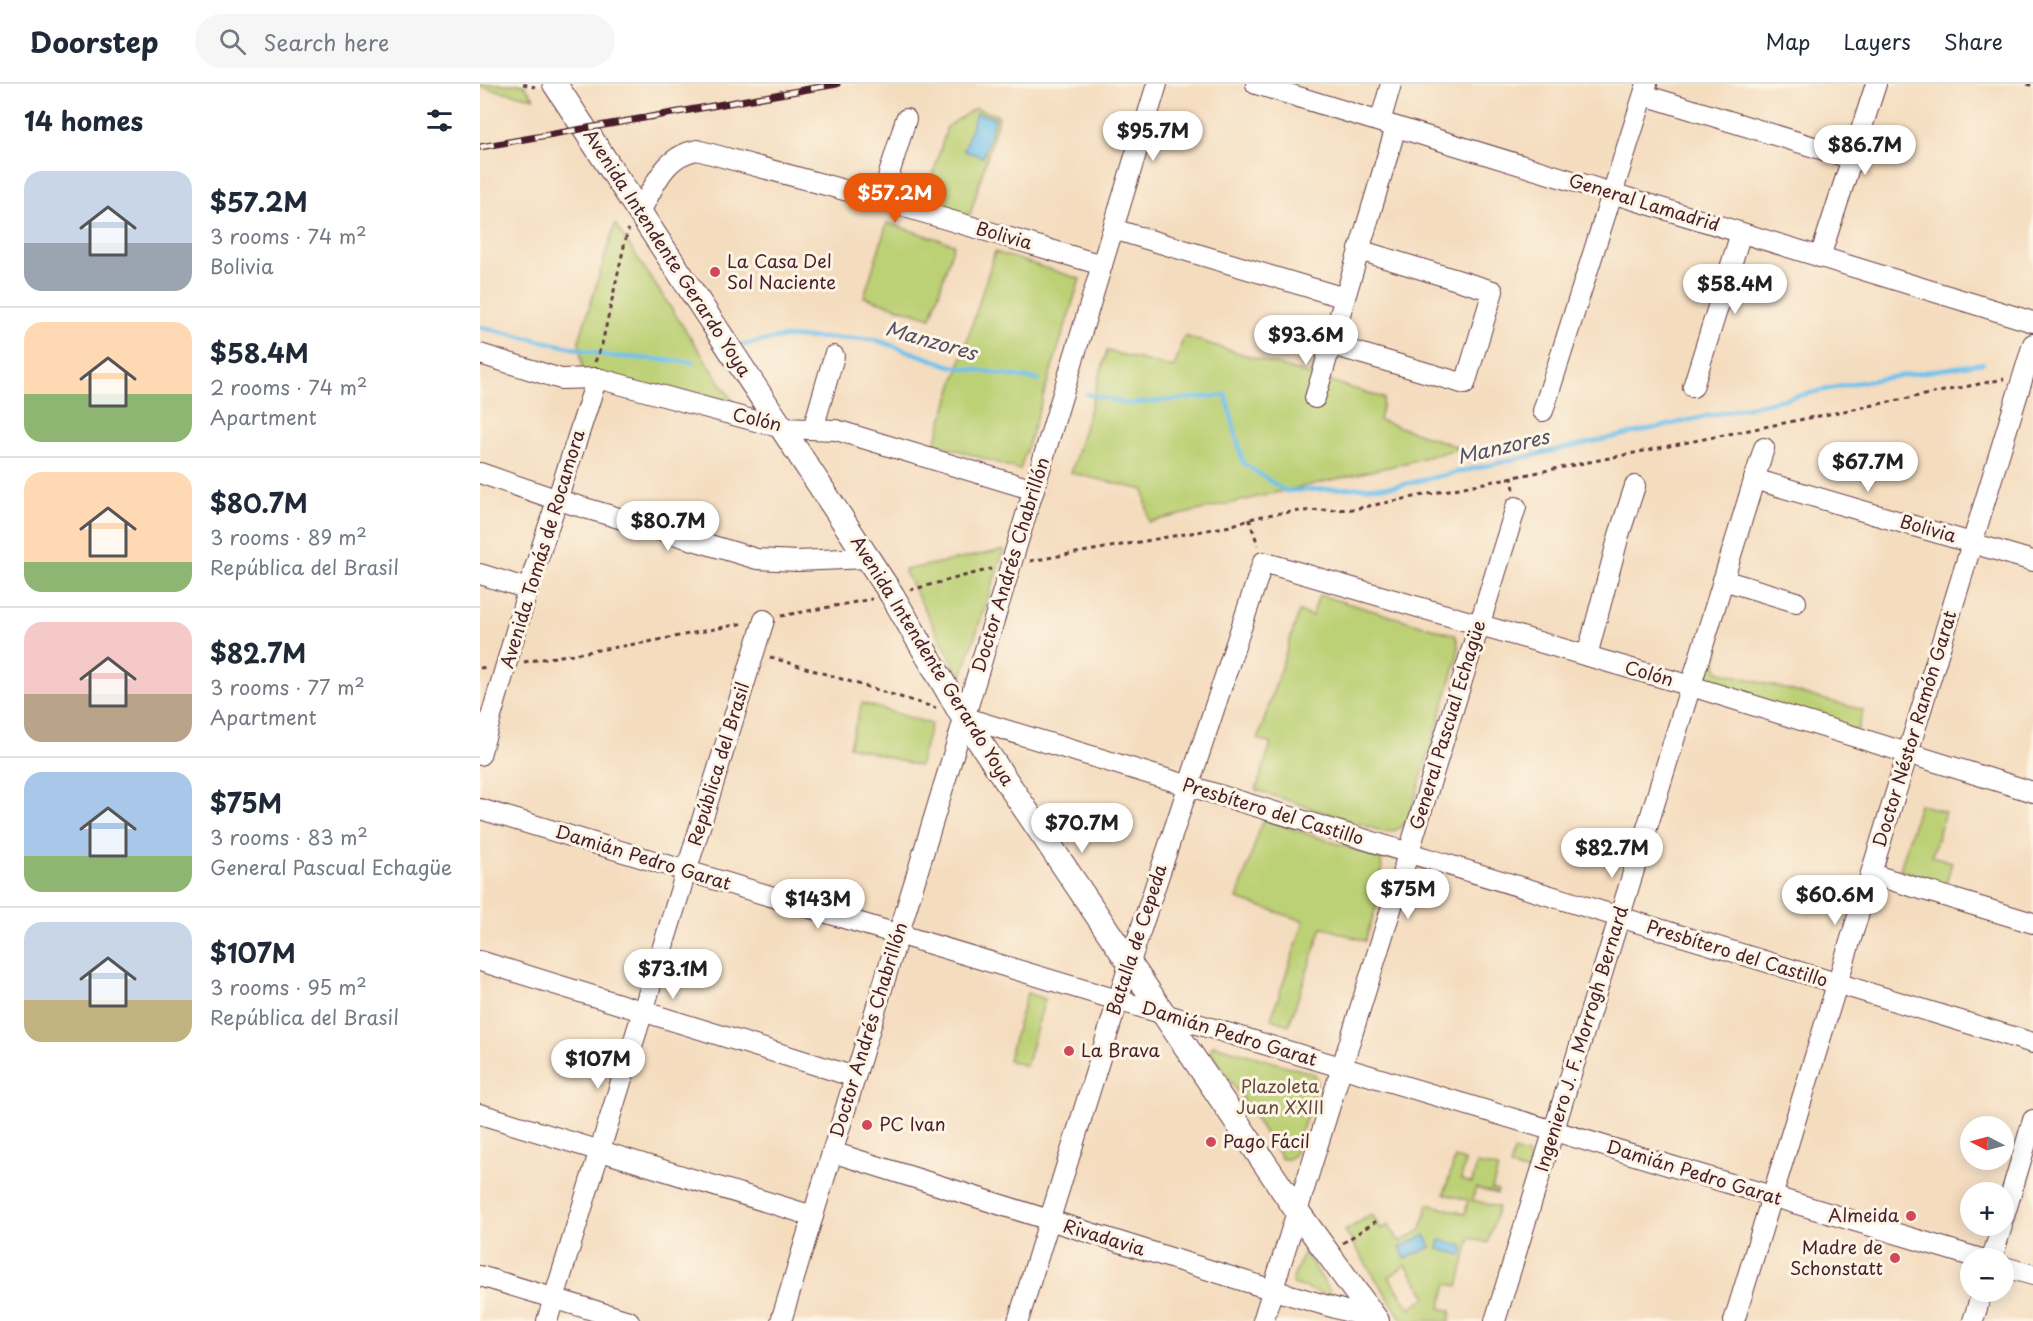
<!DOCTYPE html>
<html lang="en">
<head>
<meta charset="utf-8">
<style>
	:root { --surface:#fff; --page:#f6f6f7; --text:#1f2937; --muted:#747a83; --line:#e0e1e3; --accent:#ea580c }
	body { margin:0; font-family:"Playpen Sans",sans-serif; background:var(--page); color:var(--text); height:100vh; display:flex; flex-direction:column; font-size:22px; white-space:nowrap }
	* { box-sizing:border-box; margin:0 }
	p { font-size:20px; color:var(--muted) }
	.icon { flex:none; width:33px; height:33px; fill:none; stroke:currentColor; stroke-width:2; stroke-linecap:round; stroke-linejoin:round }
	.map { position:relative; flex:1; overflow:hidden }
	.details { display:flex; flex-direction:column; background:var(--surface); width:480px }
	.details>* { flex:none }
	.needle { width:39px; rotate:276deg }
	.buttons { position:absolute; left:1480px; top:1032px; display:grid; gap:12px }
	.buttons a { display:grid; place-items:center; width:54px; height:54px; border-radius:50%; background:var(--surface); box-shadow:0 3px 15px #0003; font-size:30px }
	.price { position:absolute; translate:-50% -51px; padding:0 14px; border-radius:21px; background:#fff; color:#222; font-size:20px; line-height:39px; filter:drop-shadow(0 2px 3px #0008) }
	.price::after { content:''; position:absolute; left:50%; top:36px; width:18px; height:14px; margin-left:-9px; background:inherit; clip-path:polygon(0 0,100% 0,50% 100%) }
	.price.selected { background:var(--accent); color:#fff }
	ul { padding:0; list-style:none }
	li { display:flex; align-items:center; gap:18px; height:150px; padding:0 24px }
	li+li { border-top:2px solid var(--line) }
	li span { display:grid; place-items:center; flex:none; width:168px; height:120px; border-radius:18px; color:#555 }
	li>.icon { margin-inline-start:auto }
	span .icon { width:72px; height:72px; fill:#fffc; stroke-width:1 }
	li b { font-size:26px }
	h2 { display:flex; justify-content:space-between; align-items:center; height:72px; padding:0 24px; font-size:26px }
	header { display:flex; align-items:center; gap:36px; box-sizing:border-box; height:84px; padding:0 30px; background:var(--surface); border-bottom:2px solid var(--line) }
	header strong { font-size:28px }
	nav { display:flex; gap:33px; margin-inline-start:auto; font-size:21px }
	.search { width:420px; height:54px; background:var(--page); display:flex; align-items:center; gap:15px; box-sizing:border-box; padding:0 21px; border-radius:33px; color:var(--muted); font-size:22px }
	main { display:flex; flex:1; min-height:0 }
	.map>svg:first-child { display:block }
	.green { fill:#bcd074; stroke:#837850; stroke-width:1.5; fill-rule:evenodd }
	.water { fill:#70c1ec; stroke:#5d708c; stroke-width:1.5 }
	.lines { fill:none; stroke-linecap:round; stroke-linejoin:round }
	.stream { stroke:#70c1ec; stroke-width:4.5 }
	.minor-casing { stroke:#643b41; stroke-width:22 }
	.major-casing { stroke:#643b41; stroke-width:26 }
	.path { stroke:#643b41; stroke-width:3; stroke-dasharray:4.5 4.5; stroke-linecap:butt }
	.minor { stroke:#fff; stroke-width:20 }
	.major { stroke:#fff; stroke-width:24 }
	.rail-casing { stroke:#4a1f2b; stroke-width:7 }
	.rail { stroke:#fcf5e5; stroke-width:4.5; stroke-dasharray:14; stroke-linecap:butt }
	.poi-dot { fill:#d1495b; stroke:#fcf5e5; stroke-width:2 }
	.labels { text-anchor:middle; stroke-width:6; stroke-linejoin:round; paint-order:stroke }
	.street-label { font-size:18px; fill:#4a1f2b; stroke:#fcf5e5 }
	.poi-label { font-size:18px; fill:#4a1f2b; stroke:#fcf5e5; text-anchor:start }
	.park-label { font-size:18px; fill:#664b3d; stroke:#fcf5e5 }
	.water-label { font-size:20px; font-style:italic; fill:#555065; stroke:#fcf5e5 }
</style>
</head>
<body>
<header>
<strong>Doorstep</strong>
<div class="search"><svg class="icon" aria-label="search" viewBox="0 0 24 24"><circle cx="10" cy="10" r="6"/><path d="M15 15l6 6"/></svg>Search here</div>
<nav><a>Map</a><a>Layers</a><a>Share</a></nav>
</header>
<main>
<section class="details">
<h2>14 homes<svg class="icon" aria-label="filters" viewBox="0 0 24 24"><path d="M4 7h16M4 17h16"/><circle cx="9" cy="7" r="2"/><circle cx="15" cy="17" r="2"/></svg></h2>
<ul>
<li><span style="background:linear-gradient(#c9d6e8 60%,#9aa5b1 0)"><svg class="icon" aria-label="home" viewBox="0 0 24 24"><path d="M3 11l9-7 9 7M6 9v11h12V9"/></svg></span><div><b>$57.2M</b><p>3 rooms · 74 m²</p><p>Bolivia</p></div></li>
<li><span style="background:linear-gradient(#ffd9b3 60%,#8fb573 0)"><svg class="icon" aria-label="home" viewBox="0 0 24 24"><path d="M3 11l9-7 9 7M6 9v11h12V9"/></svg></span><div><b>$58.4M</b><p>2 rooms · 74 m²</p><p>Apartment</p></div></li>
<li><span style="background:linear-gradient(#ffd9b3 75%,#8fb573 0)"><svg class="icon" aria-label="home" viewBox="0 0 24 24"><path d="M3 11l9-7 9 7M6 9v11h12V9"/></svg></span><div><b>$80.7M</b><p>3 rooms · 89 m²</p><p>República del Brasil</p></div></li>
<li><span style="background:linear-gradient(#f6c9c9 60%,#b9a48a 0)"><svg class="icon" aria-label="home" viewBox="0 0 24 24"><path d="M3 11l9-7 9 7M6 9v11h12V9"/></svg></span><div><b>$82.7M</b><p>3 rooms · 77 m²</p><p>Apartment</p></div></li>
<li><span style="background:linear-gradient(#a9c7e8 70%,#8fb573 0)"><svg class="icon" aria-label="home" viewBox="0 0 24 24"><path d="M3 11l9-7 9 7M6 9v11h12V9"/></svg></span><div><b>$75M</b><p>3 rooms · 83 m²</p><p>General Pascual Echagüe</p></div></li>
<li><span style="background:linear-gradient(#c9d6e8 65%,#c2b280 0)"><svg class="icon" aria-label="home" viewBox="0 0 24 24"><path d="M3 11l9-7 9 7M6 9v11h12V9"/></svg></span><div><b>$107M</b><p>3 rooms · 95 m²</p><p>República del Brasil</p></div></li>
</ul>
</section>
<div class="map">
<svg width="1553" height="1237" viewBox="0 0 1553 1237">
	<rect width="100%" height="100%" fill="#fcf5e5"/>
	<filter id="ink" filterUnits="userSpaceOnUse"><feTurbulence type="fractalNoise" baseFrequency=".0167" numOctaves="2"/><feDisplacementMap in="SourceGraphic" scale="12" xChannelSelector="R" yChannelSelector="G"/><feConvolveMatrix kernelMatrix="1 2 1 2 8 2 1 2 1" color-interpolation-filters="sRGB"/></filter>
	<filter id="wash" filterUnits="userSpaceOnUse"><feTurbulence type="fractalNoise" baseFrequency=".008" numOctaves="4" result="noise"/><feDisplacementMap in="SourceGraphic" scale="24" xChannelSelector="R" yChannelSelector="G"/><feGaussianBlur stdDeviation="1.35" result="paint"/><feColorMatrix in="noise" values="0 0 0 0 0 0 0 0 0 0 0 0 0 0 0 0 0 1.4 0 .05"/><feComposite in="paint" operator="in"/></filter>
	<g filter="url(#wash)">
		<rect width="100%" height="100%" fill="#f4dcbe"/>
		<!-- green -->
		<g class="green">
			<polygon points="0,0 44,0 54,14 0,3"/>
			<polygon points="495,24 519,32 490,131 445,118 467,43"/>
			<polygon points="407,139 474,160 451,234 384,213"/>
			<polygon points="135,140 262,331 103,287 99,257"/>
			<polygon points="515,168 600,195 540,386 455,359"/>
			<polygon points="704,252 904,314 899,336 981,364 917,381 669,438 664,406 591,389 627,267 694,284"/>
			<polygon points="524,466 481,594 424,486"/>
			<path d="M839,511L975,551C981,561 978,568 976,579L930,731C923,743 919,747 904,748L776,706L791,660L778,655L819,528L832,532Z"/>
			<polygon points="1234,563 1239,564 1236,578 1238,587 1383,626 1377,647 1231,601 1225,595"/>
			<polygon points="382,619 451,640 439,682 369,662"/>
			<polygon points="1439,720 1465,728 1452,772 1472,778 1466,800 1420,786"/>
			<polygon points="783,735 901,774 903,802 885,857 842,843 809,941 791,935 824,837 757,815"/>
			<polygon points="547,909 565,915 546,982 528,976"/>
			<polygon points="734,961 835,990 837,999 814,1071 808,1075 802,1075 731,968 731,964"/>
			<polygon points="1034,1067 1047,1071 1050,1078 1049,1088 1030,1083"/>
			<path d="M975,1074L985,1077L981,1096L992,1099L997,1080L1018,1084L1012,1105L1018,1107L1017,1110L996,1104L992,1116L1018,1123L1008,1159L990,1154L978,1202L967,1200L960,1224L971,1227L969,1236L972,1237H923L865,1147L892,1130L901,1145L909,1141L920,1158L941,1146L948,1120L985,1130L988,1116L964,1110ZM926,1181L947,1213L930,1225L909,1193Z"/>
			<polygon points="824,1168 825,1169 854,1213 813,1200 812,1197"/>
		</g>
		<!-- water -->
		<g class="water">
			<polygon points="496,29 515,34 503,73 484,67"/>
			<polygon points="945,1151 951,1163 925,1175 920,1163"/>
			<polygon points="960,1156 984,1162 982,1171 958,1165"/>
		</g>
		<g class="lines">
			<!-- stream -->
			<g class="stream">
				<polyline points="0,243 129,272 214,278"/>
				<polyline points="262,261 304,253 393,255 471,282 559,296"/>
				<polyline points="607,310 648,320 746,311 763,379 805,407 916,402 1375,299 1503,279"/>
			</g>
		</g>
	</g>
	<g filter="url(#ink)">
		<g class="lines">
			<!-- minor casing -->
			<g class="minor-casing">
				<g id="minor">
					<polyline points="776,0 1553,238"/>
					<polyline points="1164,11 1370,74"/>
					<polyline points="900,38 911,0"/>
					<polyline points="401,116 426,35"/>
					<path d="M160,128C175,101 184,72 217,66L401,116L622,181"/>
					<polyline points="633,145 865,214"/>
					<polyline points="1340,173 1396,0"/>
					<polyline points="852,261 985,300 1013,207 879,166"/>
					<polyline points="0,270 81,295 117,294 302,344 356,346 554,406"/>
					<polyline points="1213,303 1261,149"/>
					<polyline points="835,314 916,43"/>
					<polyline points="1063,327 1167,0"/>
					<polyline points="333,345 354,272"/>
					<polyline points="0,389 78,416 277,475 317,477 388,474"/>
					<polyline points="1274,395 1553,477"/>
					<polyline points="0,490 48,505"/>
					<polyline points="1243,496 1316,518"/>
					<polyline points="1107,572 1139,451 1155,402"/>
					<polyline points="483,633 1553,959"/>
					<polyline points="0,671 48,505 117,294"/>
					<polyline points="0,725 1498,1174"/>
					<polyline points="1391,790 1553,839"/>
					<polyline points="0,877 375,993"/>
					<polyline points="0,1030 333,1132"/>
					<polyline points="352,1068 793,1206 897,1236"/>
					<polyline points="1524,1133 1553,1036"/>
					<polyline points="1512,1174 1522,1142"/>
					<polyline points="1524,1183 1553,1191"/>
					<polyline points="0,1192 149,1237"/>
					<polyline points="67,1237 284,536"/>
					<polyline points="301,1237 677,0"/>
					<polyline points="538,1237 650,878 783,478 1211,602 1553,708"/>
					<polyline points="783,1237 1036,423"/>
					<polyline points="1015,1237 1284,364"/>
					<polyline points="1254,1237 1553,260"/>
					<polyline points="1493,1237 1502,1208"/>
				</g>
			</g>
			<!-- major casing -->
			<g class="major-casing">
				<polyline id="major" points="75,0 412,511 483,633 817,1127 897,1237"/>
			</g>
			<!-- path -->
			<g class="path">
				<polyline points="43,0 55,3"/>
				<polyline points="1547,0 1553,2"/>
				<polyline points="115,278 122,260 147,149 149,145"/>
				<polyline points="1032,392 1034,406"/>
				<polyline points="769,435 778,461"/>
				<path d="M550,477L751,442C790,425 833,427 874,425L1524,295"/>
				<polyline points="430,506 511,485"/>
				<polyline points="301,532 392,515"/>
				<polyline points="290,573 456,624"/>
				<polyline points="44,578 168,558 265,539"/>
				<polyline points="0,584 8,583"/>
				<polyline points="863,1159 896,1137"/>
			</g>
			<!-- minor -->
			<use href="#minor" class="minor"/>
			<!-- major -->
			<use href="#major" class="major"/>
			<!-- rail casing -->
			<g class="rail-casing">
				<polyline id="rail" points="0,63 357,0"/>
			</g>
			<!-- rail -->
			<use href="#rail" class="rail"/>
		</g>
	</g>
	<!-- markers -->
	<g class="poi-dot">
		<circle cx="235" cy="188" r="6"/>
		<circle cx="589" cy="967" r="6"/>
		<circle cx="387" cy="1041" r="6"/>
		<circle cx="731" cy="1058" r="6"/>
		<circle cx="1431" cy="1132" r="6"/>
		<circle cx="1415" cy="1174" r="6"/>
	</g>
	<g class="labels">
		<!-- street labels -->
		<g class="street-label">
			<text transform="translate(1164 119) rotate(17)" y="6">General Lamadrid</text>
			<text transform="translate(524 152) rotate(16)" y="6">Bolivia</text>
			<text transform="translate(187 169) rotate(57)" y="6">Avenida Intendente Gerardo Yoya</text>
			<text transform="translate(277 336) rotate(13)" y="6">Colón</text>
			<text transform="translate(1448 445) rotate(16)" y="6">Bolivia</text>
			<text transform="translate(63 465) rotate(-73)" y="6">Avenida Tomás de Rocamora</text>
			<text transform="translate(531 481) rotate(-73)" y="6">Doctor Andrés Chabrillón</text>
			<text transform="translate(452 577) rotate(58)" y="6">Avenida Intendente Gerardo Yoya</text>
			<text transform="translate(1169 590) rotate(16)" y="6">Colón</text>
			<text transform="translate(968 641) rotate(-73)" y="6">General Pascual Echagüe</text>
			<text transform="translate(1435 645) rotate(-73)" y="6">Doctor Néstor Ramón Garat</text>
			<text transform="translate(239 680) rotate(-73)" y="6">República del Brasil</text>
			<text transform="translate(793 728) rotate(17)" y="6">Presbítero del Castillo</text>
			<text transform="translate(163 774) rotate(17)" y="6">Damián Pedro Garat</text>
			<text transform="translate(657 856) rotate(-72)" y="6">Batalla de Cepeda</text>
			<text transform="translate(1257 870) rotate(17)" y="6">Presbítero del Castillo</text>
			<text transform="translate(389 946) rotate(-73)" y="6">Doctor Andrés Chabrillón</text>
			<text transform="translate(749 950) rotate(17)" y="6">Damián Pedro Garat</text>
			<text transform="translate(1102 955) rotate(-73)" y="6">Ingeniero J. F. Morrogh Bernard</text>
			<text transform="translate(1214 1089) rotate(17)" y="6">Damián Pedro Garat</text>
			<text transform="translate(624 1154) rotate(17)" y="6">Rivadavia</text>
		</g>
		<!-- poi labels -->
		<g class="poi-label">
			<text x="247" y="184">La Casa Del<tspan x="247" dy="21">Sol Naciente</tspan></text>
			<text x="601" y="973">La Brava</text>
			<text x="399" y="1047">PC Ivan</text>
			<text x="743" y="1064">Pago Fácil</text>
			<text x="1419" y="1138" text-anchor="end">Almeida</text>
			<text x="1403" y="1170" text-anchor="end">Madre de<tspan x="1403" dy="21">Schonstatt</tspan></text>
		</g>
		<!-- park labels -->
		<g class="park-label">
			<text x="800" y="1009">Plazoleta<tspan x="800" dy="21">Juan XXIII</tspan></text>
		</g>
		<!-- water labels -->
		<g class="water-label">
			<text transform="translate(451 257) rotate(16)" y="7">Manzores</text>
			<text transform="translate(1023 363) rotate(-13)" y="7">Manzores</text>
		</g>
	</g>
</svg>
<div class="buttons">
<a><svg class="needle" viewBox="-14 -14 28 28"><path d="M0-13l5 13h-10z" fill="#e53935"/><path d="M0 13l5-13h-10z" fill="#747a83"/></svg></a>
<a>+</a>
<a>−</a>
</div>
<b class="price" style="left:673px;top:78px">$95.7M</b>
<b class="price" style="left:1385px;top:92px">$86.7M</b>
<b class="price selected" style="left:415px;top:140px">$57.2M</b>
<b class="price" style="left:1255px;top:231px">$58.4M</b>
<b class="price" style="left:826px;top:282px">$93.6M</b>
<b class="price" style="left:1388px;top:409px">$67.7M</b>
<b class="price" style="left:188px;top:468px">$80.7M</b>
<b class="price" style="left:602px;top:770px">$70.7M</b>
<b class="price" style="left:1132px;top:795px">$82.7M</b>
<b class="price" style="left:928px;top:836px">$75M</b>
<b class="price" style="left:1355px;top:842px">$60.6M</b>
<b class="price" style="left:338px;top:846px">$143M</b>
<b class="price" style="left:193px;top:916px">$73.1M</b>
<b class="price" style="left:118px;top:1006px">$107M</b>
</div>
</main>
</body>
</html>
